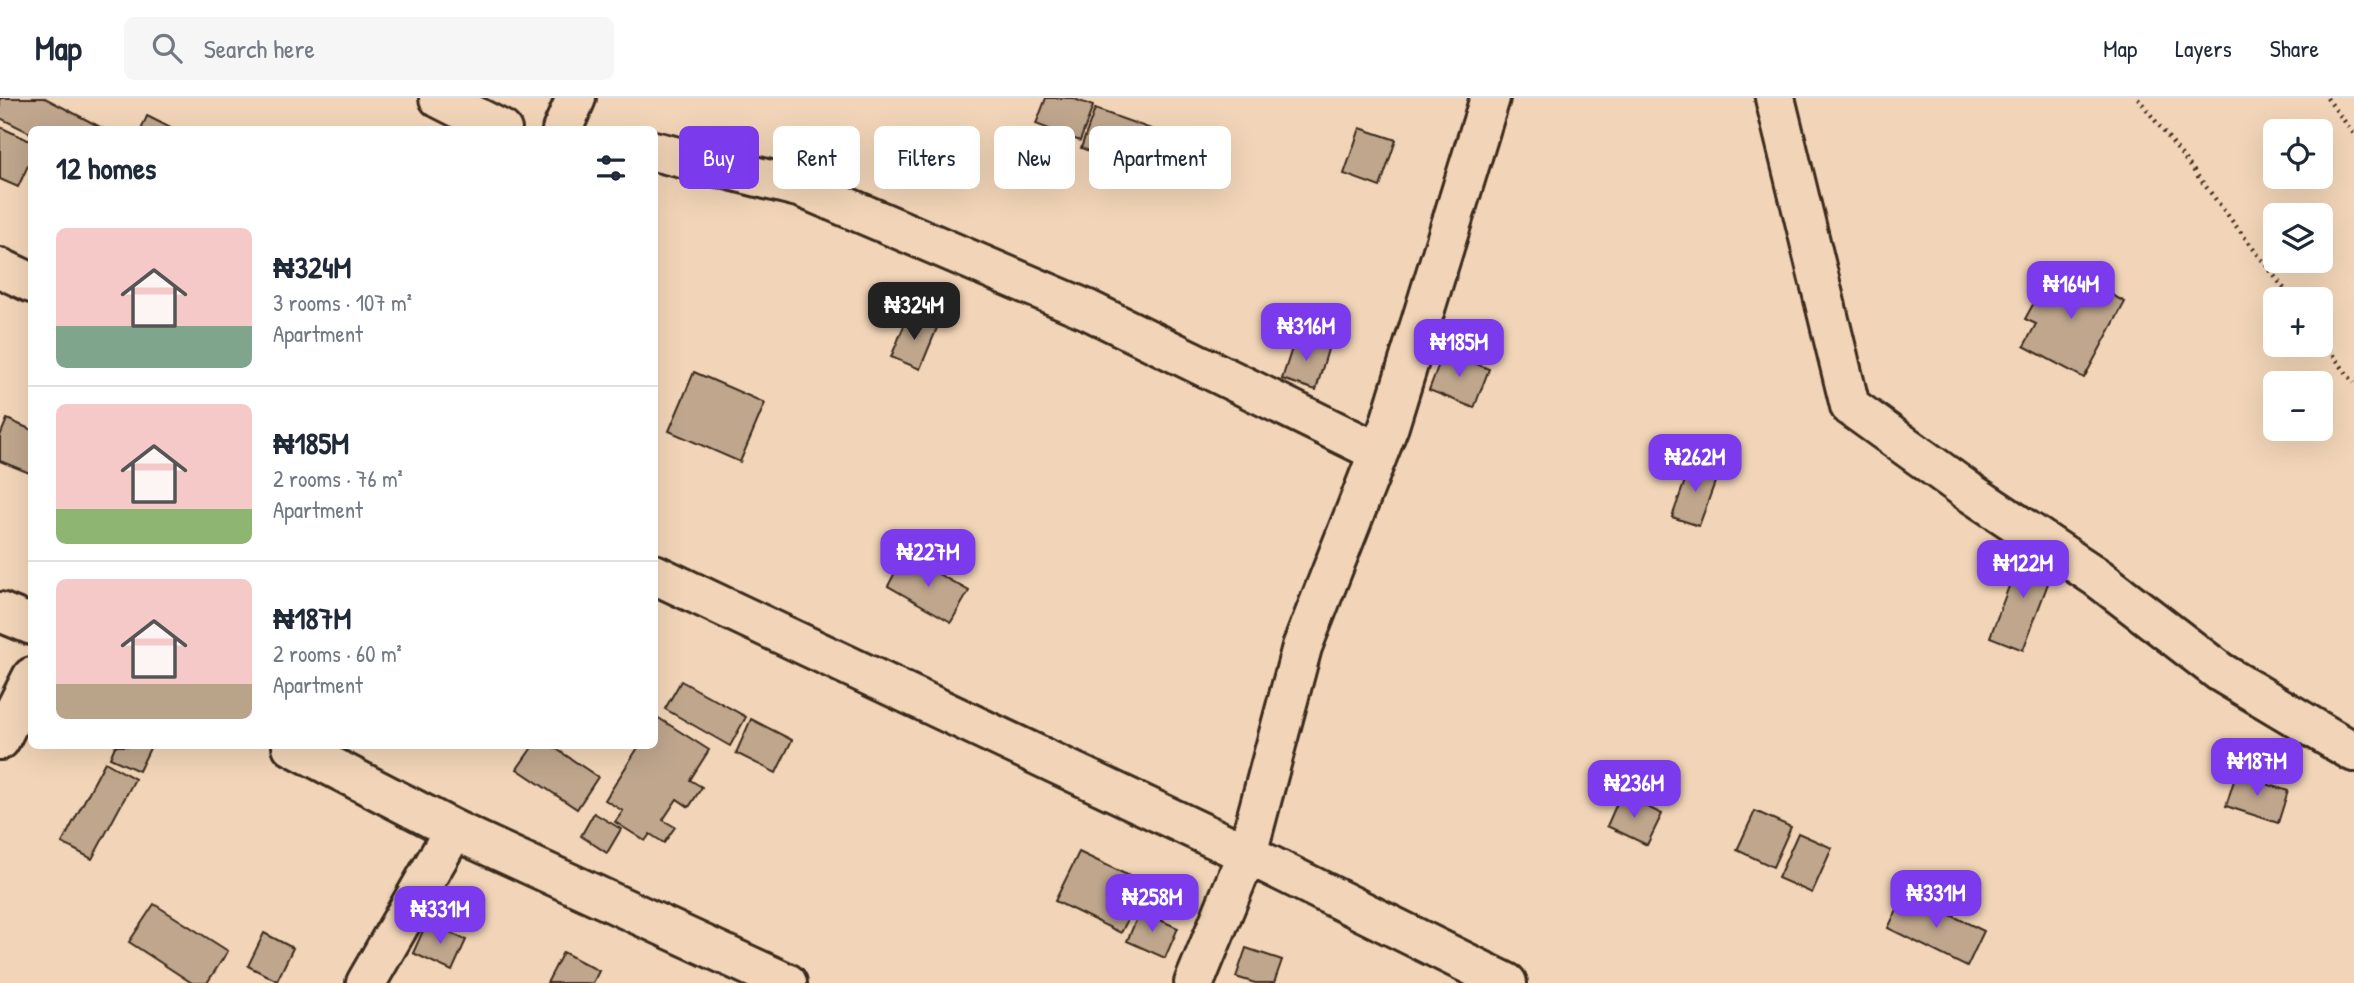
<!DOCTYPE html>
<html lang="en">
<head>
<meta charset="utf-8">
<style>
	:root { --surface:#fff; --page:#f6f6f7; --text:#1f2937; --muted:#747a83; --line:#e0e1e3; --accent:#7c3aed }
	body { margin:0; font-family:"Patrick Hand",sans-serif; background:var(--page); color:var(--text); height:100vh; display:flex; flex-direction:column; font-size:26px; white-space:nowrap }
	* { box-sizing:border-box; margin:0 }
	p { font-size:23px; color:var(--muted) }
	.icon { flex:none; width:38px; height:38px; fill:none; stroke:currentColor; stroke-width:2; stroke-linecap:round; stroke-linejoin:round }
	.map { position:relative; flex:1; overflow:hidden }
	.sheet { position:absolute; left:28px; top:28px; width:630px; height:623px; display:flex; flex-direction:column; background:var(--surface); border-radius:10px; box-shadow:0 7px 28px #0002 }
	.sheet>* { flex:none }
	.banner { position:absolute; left:679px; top:28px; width:665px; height:63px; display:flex; gap:14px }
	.fabs { position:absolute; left:2263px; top:21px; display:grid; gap:14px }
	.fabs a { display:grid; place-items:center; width:70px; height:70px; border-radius:10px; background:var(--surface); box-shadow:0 7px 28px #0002; font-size:35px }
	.price { position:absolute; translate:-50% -60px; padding:0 16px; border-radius:14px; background:var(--accent); color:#fff; font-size:23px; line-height:46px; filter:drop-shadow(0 2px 4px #0008) }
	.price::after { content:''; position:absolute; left:50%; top:42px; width:21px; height:16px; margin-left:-10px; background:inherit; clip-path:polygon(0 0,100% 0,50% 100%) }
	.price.selected { background:#222; color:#fff }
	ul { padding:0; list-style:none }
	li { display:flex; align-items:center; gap:21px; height:175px; padding:0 28px }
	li+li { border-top:2px solid var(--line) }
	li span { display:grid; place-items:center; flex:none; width:196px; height:140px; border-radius:10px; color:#555 }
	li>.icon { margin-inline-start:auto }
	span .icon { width:84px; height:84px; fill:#fffc; stroke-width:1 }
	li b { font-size:30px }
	h2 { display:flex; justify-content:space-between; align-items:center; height:84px; padding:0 28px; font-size:30px }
	.chip { padding:0 24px; border-radius:10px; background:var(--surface); box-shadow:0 7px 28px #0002; font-size:24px; line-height:63px }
	.chip.selected { background:var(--accent); color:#fff }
	header { display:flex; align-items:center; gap:42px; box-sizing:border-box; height:98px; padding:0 35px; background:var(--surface); border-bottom:2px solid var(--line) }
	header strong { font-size:33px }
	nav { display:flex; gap:38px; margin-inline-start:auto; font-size:24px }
	.search { width:490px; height:63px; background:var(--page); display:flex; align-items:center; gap:18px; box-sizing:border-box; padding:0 24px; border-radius:10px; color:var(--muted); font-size:26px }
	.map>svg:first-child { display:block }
	.building { fill:#bfa68d; stroke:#3b2a1e; stroke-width:2 }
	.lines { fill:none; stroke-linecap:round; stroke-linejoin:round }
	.minor-casing { stroke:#3b2a1e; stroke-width:44 }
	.path { stroke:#3b2a1e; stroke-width:4.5; stroke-dasharray:2 5; stroke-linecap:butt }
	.minor { stroke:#f2d5b8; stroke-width:38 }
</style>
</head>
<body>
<header>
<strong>Map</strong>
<div class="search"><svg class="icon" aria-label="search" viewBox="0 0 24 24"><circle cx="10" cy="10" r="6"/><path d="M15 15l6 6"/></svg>Search here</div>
<nav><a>Map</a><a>Layers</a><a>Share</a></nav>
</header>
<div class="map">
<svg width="2354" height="885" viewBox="0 0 2354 885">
	<rect width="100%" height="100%" fill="#f2d5b8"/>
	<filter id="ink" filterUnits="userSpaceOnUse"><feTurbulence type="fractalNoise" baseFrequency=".0143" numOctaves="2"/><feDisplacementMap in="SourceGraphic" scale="14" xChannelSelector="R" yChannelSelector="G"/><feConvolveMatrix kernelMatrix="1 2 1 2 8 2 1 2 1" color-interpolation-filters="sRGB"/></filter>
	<g filter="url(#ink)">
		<!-- building -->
		<g class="building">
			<polygon points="0,0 45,0 104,31 32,32 32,36 0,20"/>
			<polygon points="1046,0 1072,0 1093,8 1080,43 1036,26"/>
			<polygon points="1095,11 1157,33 1144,73 1081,50"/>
			<polygon points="147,18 175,32 141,32"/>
			<polygon points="0,29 32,44 32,59 18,89 0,81"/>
			<polygon points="1360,30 1396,42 1380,89 1344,76"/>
			<polygon points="2055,166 2125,204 2084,280 2024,248 2036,226 2025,221"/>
			<polygon points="908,218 937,230 920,271 891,259"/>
			<polygon points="1296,238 1329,248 1316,292 1282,281"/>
			<polygon points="1444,253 1489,271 1474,310 1429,292"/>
			<polygon points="694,274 765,305 740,364 669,333"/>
			<polygon points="7,321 32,332 32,376 0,363 0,338"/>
			<polygon points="1692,363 1719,373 1699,428 1672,419"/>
			<polygon points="2023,451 2056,464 2023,552 1990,539"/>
			<polygon points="904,457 969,493 951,524 888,488"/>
			<polygon points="681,583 746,619 730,648 665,611"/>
			<polygon points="657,619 709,652 690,682 702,689 689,709 677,701 663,722 675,729 664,745 650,736 645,743 615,724 623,713 605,702 639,648 654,648 654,624"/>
			<polygon points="751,621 792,642 776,675 736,655"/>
			<polygon points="115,648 151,648 139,673 110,660"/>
			<polygon points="533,648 552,648 598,679 577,711 517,671"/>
			<polygon points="105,664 135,681 92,761 62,745"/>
			<polygon points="2236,676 2288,693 2278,725 2226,708"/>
			<polygon points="1621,696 1662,716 1647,747 1607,728"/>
			<polygon points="1755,713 1791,729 1773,769 1737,752"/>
			<polygon points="594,715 621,731 607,755 581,738"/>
			<polygon points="1798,735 1832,750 1812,795 1778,780"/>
			<polygon points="1079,754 1146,786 1121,835 1055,803"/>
			<polygon points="1905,795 1984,833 1967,869 1888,830"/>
			<polygon points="154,806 228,853 207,885 192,885 129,844"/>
			<polygon points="1140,813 1178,830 1165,860 1127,843"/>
			<polygon points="427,824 466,842 452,873 413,855"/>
			<polygon points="264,835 293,850 277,883 248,868"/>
			<polygon points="1246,850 1282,862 1274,885 1255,885 1236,879"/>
			<polygon points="563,854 599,873 593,885 547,885"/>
		</g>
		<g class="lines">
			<!-- minor casing -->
			<g class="minor-casing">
				<g id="minor">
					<polyline points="439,0 502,32"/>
					<polyline points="1775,0 1850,308 1968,393 2098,480 2220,574 2354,654"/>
					<polyline points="562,32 576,0"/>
					<polyline points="654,53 802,90 1088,212 1378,354"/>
					<polyline points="0,170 32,185"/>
					<polyline points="654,476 1247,756 1507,885"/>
					<polyline points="0,514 32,527"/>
					<polyline points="0,642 32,579"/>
					<polyline points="292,648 454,732 787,885"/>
					<polyline points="366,885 454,732"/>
					<polyline points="1194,885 1247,756 1302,549 1389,328 1490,0"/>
				</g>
			</g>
			<!-- path -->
			<g class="path">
				<polyline points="2138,0 2292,201"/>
				<polyline points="2327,0 2354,36"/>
				<polyline points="2320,240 2354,285"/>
			</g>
			<!-- minor -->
			<use href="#minor" class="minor"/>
		</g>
	</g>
</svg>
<div class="fabs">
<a><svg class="icon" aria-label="locate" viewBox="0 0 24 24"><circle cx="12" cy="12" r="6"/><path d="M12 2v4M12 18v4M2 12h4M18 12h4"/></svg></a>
<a><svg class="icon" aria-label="layers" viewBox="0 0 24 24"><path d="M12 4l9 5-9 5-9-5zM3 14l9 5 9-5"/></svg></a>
<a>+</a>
<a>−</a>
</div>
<b class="price" style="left:2071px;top:223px">₦164M</b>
<b class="price selected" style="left:914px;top:244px">₦324M</b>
<b class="price" style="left:1306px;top:265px">₦316M</b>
<b class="price" style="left:1459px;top:281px">₦185M</b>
<b class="price" style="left:1695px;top:396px">₦262M</b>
<b class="price" style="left:928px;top:491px">₦227M</b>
<b class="price" style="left:2023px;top:502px">₦122M</b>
<b class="price" style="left:2257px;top:700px">₦187M</b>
<b class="price" style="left:1634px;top:722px">₦236M</b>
<b class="price" style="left:1936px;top:832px">₦331M</b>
<b class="price" style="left:1152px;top:836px">₦258M</b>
<b class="price" style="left:440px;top:848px">₦331M</b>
<div class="banner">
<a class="chip selected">Buy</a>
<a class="chip">Rent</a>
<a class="chip">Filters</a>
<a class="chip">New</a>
<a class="chip">Apartment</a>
</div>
<section class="sheet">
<h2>12 homes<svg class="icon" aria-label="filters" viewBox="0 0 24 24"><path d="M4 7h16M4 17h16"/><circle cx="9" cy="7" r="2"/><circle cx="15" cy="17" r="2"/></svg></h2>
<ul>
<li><span style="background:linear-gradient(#f6c9c9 70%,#7fa58c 0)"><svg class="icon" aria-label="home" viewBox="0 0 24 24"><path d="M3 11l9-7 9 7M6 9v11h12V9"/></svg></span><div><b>₦324M</b><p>3 rooms · 107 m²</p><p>Apartment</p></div></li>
<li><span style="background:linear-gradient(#f6c9c9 75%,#8fb573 0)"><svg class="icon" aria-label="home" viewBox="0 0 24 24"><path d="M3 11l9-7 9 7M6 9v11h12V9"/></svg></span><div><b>₦185M</b><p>2 rooms · 76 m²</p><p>Apartment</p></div></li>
<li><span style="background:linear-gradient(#f6c9c9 75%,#b9a48a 0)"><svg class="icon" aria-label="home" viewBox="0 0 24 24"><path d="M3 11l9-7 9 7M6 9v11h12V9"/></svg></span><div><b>₦187M</b><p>2 rooms · 60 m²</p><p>Apartment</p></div></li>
</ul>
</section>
</div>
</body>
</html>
